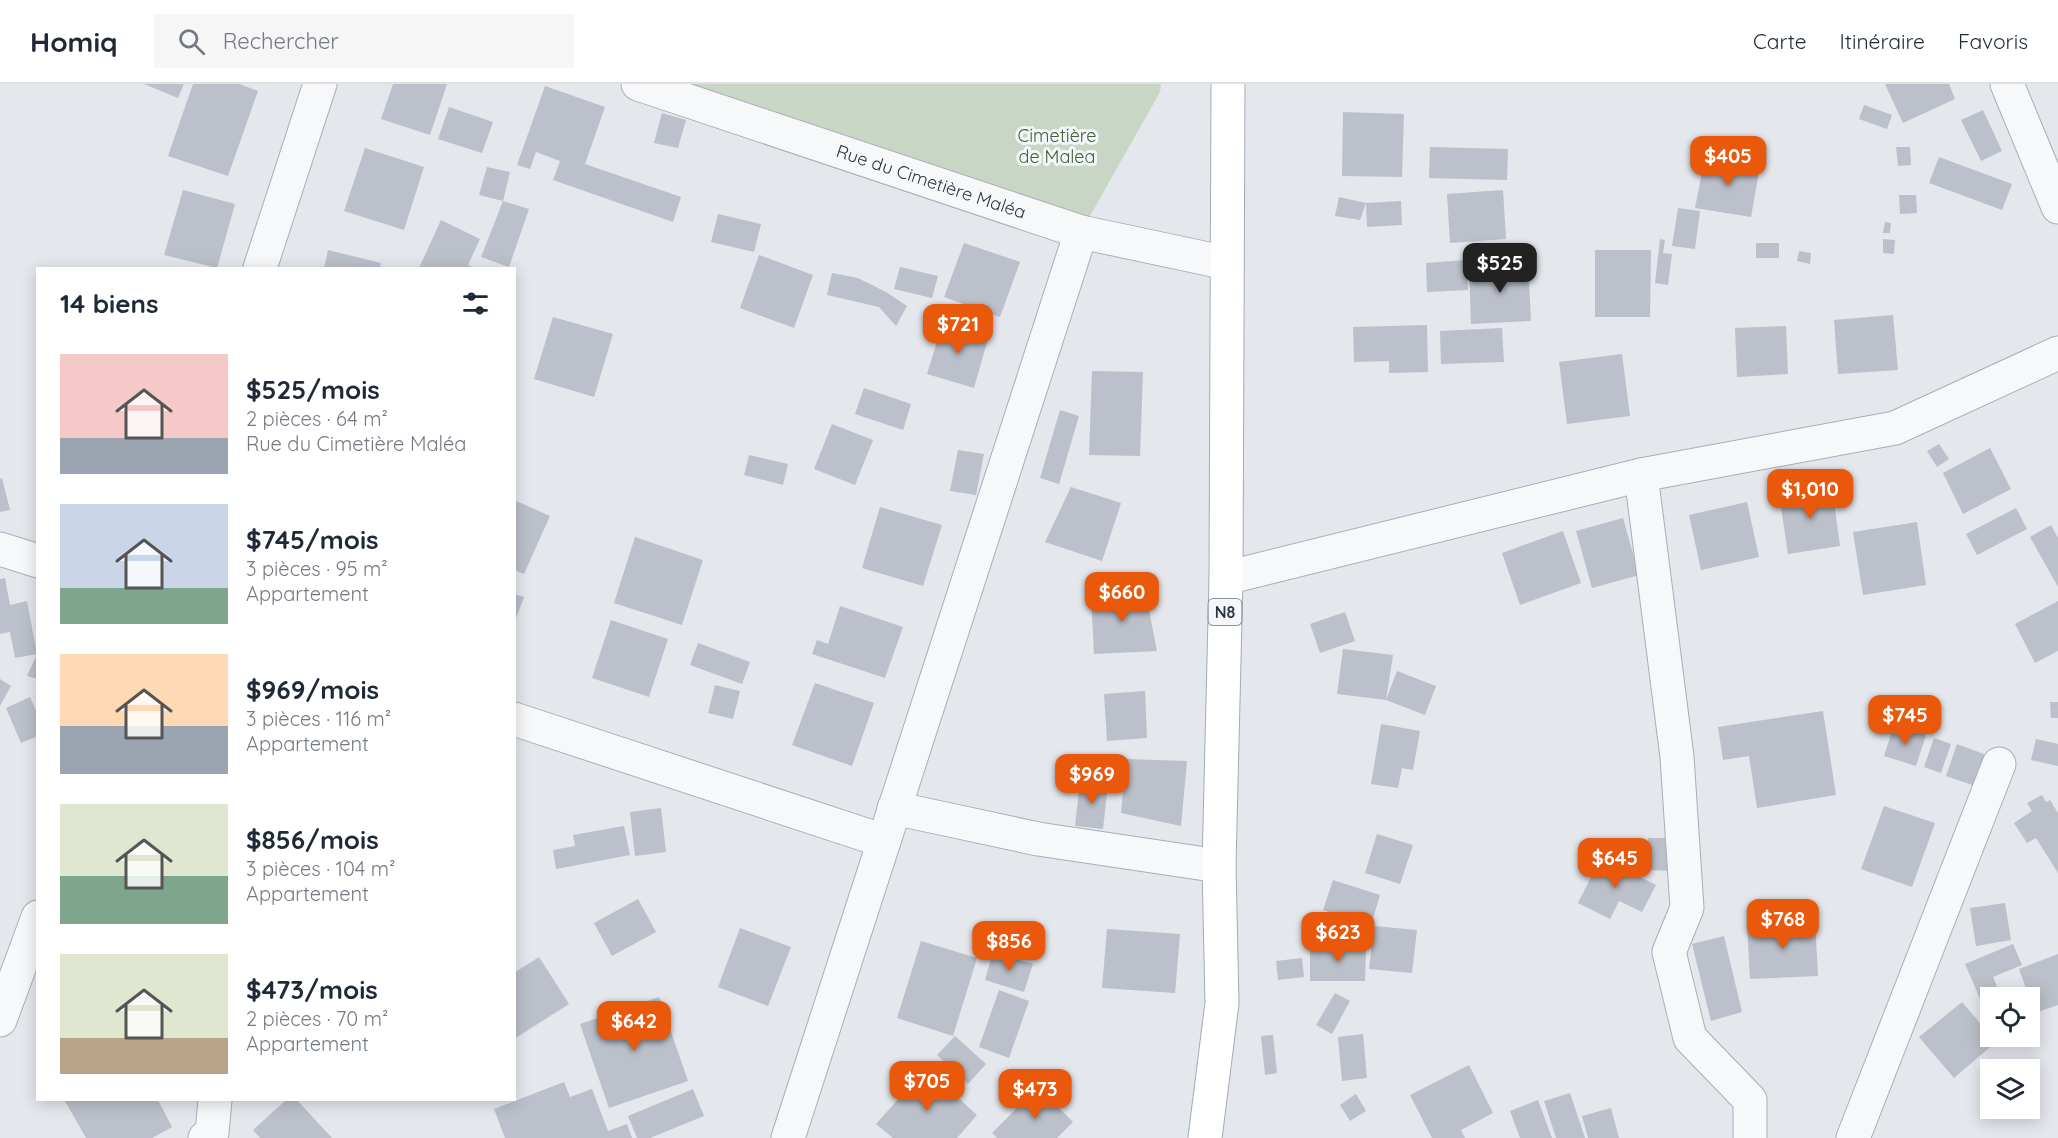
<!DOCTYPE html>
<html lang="fr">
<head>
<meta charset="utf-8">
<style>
	:root { --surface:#fff; --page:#f6f6f7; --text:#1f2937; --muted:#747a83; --line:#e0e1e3; --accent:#ea580c }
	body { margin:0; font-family:Quicksand,sans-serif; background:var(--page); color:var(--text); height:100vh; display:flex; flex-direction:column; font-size:22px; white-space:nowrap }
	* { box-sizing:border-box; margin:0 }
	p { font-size:20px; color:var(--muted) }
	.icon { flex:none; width:33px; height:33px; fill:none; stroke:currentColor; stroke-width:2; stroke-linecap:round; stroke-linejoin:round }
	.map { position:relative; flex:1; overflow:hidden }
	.side { position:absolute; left:36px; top:183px; width:480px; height:834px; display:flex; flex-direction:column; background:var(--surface); border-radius:0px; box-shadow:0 3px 15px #0003 }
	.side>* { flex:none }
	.controls { position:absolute; left:1980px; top:903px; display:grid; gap:12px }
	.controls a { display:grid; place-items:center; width:60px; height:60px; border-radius:0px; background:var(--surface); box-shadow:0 3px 15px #0003; font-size:30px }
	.price { position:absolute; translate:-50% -51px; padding:0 14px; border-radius:12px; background:var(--accent); color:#fff; font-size:20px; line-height:39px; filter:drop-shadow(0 2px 3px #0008) }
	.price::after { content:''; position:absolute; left:50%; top:36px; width:18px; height:14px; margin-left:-9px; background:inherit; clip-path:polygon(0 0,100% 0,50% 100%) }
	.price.active { background:#222; color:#fff }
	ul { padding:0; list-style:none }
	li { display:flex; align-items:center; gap:18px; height:150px; padding:0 24px }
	li span { display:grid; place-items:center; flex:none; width:168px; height:120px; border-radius:0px; color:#555 }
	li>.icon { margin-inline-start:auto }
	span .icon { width:72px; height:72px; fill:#fffc; stroke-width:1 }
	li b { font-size:26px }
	h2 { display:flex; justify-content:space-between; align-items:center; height:72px; padding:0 24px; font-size:26px }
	header { display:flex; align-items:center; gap:36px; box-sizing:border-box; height:84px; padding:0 30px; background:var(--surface); border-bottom:2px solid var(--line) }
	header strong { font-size:28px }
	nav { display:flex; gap:33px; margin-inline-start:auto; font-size:21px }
	.search { width:420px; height:54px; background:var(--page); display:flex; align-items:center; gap:15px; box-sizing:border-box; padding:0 21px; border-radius:0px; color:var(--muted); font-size:22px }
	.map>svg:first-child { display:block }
	.green { fill:#c9d6c5 }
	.building { fill:#bbc0ca }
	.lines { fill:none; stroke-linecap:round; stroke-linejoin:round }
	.minor-casing { stroke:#a9aeb7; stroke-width:35 }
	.major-casing { stroke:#a3abb8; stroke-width:35 }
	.minor { stroke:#f7f8fa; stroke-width:33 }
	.major { stroke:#fff; stroke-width:33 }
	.labels { text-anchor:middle; stroke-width:6; stroke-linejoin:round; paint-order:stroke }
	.shield { fill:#f4f6f9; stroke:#676e7b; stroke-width:1.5 }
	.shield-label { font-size:16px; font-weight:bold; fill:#2b3445 }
	.park-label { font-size:18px; fill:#3f6138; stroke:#f4f6f9 }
	.street-label { font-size:18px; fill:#2b3445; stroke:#f4f6f9 }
</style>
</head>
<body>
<header>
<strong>Homiq</strong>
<div class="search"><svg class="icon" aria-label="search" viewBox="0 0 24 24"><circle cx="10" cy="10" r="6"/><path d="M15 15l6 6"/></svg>Rechercher</div>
<nav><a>Carte</a><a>Itinéraire</a><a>Favoris</a></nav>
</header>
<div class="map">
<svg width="2058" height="1054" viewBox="0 0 2058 1054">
	<rect width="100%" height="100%" fill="#e4e7ec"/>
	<!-- green -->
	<polygon class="green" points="673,0 1161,0 1160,8 1086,139"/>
	<!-- building -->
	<g class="building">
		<polygon points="144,0 184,0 178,14"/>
		<polygon points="193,0 239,0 258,7 228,92 168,72"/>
		<polygon points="393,0 447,0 430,51 381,35"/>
		<polygon points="1885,0 1949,0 1955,15 1903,39"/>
		<polygon points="545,2 605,23 585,80 681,113 673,138 553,96 560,77 536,68 530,85 517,81"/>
		<polygon points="1864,21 1892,31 1887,45 1859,35"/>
		<polygon points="449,23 493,38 482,69 438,55"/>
		<polygon points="1983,26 2002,67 1981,77 1961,36"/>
		<polygon points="1343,28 1404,30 1402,93 1342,92"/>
		<polygon points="662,29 686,36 678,64 654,59"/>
		<polygon points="1430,63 1508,65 1507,96 1429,94"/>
		<polygon points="1896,63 1910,63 1911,81 1898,82"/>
		<polygon points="365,64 424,83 404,146 344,127"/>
		<polygon points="1705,73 1760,82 1751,133 1695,124"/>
		<polygon points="1939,73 2012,100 2002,126 1929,99"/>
		<polygon points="487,83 510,88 503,117 479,111"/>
		<polygon points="183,106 235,120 217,184 164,171"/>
		<polygon points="1503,106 1506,155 1450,159 1447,110"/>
		<polygon points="1899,111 1916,111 1917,129 1900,130"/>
		<polygon points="1339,113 1366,119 1401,117 1402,141 1367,143 1366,119 1360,136 1335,132"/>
		<polygon points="503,117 529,125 509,183 481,173"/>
		<polygon points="1678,124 1700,127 1695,165 1672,162"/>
		<polygon points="718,130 761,140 754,168 711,158"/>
		<polygon points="441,136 480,155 468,181 474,184 419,184"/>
		<polygon points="1885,138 1891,139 1890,149 1883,149"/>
		<polygon points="1660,155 1665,156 1663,169 1672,170 1668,201 1655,199"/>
		<polygon points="1883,155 1895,156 1894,170 1883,169"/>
		<polygon points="964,159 1020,178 1000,233 944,213"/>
		<rect x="1756" y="159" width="23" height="15"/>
		<polygon points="328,166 381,179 380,184 324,184"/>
		<polygon points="1595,166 1651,166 1650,233 1595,233"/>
		<polygon points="1799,167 1811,169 1810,180 1797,177"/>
		<polygon points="759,171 813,191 794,244 740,224"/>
		<polygon points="1466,176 1468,206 1427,208 1426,179"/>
		<polygon points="1528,180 1531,237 1471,240 1469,183"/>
		<polygon points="900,183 938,192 932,214 894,205"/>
		<polygon points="832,189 858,194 886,208 907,222 896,242 879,223 827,211"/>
		<polygon points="1893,231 1898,286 1838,290 1834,236"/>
		<polygon points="553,233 613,250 594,313 534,295"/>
		<polygon points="943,238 989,251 974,304 927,290"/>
		<polygon points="1427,241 1428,288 1389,289 1389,277 1354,278 1353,243"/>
		<polygon points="1786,242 1788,290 1737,293 1735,244"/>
		<polygon points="1502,244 1504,278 1441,280 1440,247"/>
		<polygon points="1622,270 1630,332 1567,340 1559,278"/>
		<polygon points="1092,287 1143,288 1140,372 1089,371"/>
		<polygon points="864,304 911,320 903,346 855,330"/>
		<polygon points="1060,326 1079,332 1059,400 1040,394"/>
		<polygon points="832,340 873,356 855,401 814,385"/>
		<polygon points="1939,360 1949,375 1937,383 1927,367"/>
		<polygon points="1990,364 2011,405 1963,430 1943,389"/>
		<polygon points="958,366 984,370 976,411 950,407"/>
		<polygon points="749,371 788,380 783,401 744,391"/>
		<polygon points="2,394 10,426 0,428 0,395"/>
		<polygon points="1071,403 1121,419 1102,477 1045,458"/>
		<polygon points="1832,403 1840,462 1788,470 1779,410"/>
		<polygon points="514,416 550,432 524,490 514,486"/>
		<polygon points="1747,418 1759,473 1701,486 1689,431"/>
		<polygon points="880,423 942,441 923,502 862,484"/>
		<polygon points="2016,424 2027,445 1977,471 1966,450"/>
		<polygon points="1623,434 1639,491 1592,504 1576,447"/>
		<polygon points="1917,438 1926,501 1863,511 1853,448"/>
		<polygon points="2051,441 2058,454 2058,503 2030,453"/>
		<polygon points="1563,447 1581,499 1520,521 1502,469"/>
		<polygon points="635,453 703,476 682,541 614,519"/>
		<polygon points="5,494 10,521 27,517 38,575 38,595 27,592 37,570 15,574 10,548 0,550 0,495"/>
		<polygon points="1145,505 1157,567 1094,570 1091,513"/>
		<polygon points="514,510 524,513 515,537 514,537"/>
		<polygon points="2058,517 2058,567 2035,579 2015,540"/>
		<polygon points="840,522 903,543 885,594 812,570 817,556 828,560"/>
		<polygon points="1345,528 1355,557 1320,569 1310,540"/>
		<polygon points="611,536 668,555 649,613 592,594"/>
		<polygon points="698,559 750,578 742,600 690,581"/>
		<polygon points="1343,565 1393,571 1386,616 1397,587 1436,602 1425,631 1386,616 1337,610"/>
		<polygon points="0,595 11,602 0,622"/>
		<polygon points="815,599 874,619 852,682 792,661"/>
		<polygon points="715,601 740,607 733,635 708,629"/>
		<polygon points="1145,607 1147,654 1107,657 1104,610"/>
		<polygon points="30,613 38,631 38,652 21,659 6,624"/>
		<polygon points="2050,618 2058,618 2058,634 2051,634"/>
		<polygon points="1823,627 1836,711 1757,724 1749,672 1723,676 1718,643"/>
		<polygon points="1381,640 1420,647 1413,686 1402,684 1398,704 1371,700"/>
		<polygon points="1894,641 1926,651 1916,682 1884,672"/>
		<polygon points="1934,654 1951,660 1941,689 1924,683"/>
		<polygon points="2036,655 2058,660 2058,682 2031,676"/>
		<polygon points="1957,660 1989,672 1978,703 1946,692"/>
		<polygon points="1126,675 1187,677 1181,742 1121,729"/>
		<polygon points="1080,698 1108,700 1103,745 1075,742"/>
		<polygon points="2042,711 2046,718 2050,716 2058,729 2058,789 2036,754 2027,759 2014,739 2032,727 2027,719"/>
		<polygon points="1884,722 1935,739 1912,803 1861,785"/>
		<polygon points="661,724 666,768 635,772 630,728"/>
		<polygon points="624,742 630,771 556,785 553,766 575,762 573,751"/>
		<polygon points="1377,750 1413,761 1400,800 1365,789"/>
		<polygon points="1648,754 1675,754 1674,787 1647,786"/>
		<polygon points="1601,773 1656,801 1642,828 1619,817 1610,835 1578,819"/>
		<polygon points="1333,796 1380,811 1371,841 1323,826"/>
		<polygon points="638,815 656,848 612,872 594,839"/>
		<polygon points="2005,819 2011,856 1976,862 1970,824"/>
		<polygon points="1815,837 1818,892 1750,895 1747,841"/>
		<polygon points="1374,842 1417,846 1412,889 1369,885"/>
		<polygon points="740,844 791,863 768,922 718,903"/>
		<polygon points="1107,845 1180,850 1175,909 1102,904"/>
		<polygon points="1724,852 1742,928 1711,937 1692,860"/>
		<polygon points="921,857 977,874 953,952 897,934"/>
		<polygon points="2013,860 2022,881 1993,893 2002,914 1990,914 1990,929 1987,931 1965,880"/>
		<polygon points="1310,862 1366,862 1365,897 1310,897"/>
		<polygon points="993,868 1033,880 1024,908 985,896"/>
		<polygon points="2058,870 2058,921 2035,929 2019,885"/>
		<polygon points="539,873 569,920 514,955 514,889"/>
		<polygon points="1302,874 1304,893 1278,896 1276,877"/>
		<polygon points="999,906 1029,917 1009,974 979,963"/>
		<polygon points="1335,909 1350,917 1332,950 1316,941"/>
		<polygon points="659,913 688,997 609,1024 580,940"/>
		<polygon points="1962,918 1996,958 1954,994 1919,953"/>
		<polygon points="1363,950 1367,994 1342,997 1338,953"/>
		<polygon points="1273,951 1277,989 1265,991 1261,952"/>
		<polygon points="955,952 986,980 968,1000 937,971"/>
		<polygon points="1469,981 1493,1029 1461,1046 1465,1054 1432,1054 1410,1011"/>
		<polygon points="926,984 977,1031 957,1054 893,1054 876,1040"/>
		<polygon points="564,998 570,1013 592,1005 608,1047 627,1040 632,1054 505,1054 494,1025"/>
		<polygon points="1038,1003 1073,1038 1057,1054 997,1054 992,1049"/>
		<polygon points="693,1005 704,1032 650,1054 637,1054 628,1032"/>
		<polygon points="1570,1009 1585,1054 1556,1054 1544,1017"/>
		<polygon points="1356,1010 1366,1027 1350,1037 1340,1021"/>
		<polygon points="68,1016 158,1016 172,1043 152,1054 86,1054 65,1017"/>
		<polygon points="286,1016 297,1016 332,1054 260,1054 253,1046"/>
		<polygon points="1538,1016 1552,1054 1520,1054 1510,1027"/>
		<polygon points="1611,1024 1619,1054 1588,1054 1582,1032"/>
	</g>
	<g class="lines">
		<!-- minor casing -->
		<g class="minor-casing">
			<g id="minor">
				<path id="s1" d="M638,0L1081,148L1227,179"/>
				<polyline points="2007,0 2058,123"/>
				<polyline points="260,184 320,0"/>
				<polyline points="1641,391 1677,673 1687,824 1669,868 1690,954 1750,1016 1750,1054"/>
				<polyline points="0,465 38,477"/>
				<polyline points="1226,494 1641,391 1895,344 2058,269"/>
				<polyline points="514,635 884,757"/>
				<polyline points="894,724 1038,755 1219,782"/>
				<polyline points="0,936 38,833"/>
				<polyline points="205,1054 212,1049 215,1016"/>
				<polyline points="788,1054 1081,148"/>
				<polyline points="1853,1054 1999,680"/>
			</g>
		</g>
		<!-- major casing -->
		<g class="major-casing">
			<polyline id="major" points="1205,1054 1222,919 1219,782 1226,494 1228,0"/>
		</g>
		<!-- minor -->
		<use href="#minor" class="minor"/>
		<!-- major -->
		<use href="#major" class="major"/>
	</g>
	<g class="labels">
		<!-- shield labels -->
		<rect class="shield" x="1208.5" y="515" width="33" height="26" rx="4.5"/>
		<g class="shield-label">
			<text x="1225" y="534">N8</text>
		</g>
		<!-- park labels -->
		<g class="park-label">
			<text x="1057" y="58">Cimetière<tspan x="1057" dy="21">de Malea</tspan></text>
		</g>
		<!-- street labels -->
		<g class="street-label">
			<text dy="6" stroke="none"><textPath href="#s1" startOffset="309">Rue du Cimetière Maléa</textPath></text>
		</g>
	</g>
</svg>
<div class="controls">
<a><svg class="icon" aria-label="locate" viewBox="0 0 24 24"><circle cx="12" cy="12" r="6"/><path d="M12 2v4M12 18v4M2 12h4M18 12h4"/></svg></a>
<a><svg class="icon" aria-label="layers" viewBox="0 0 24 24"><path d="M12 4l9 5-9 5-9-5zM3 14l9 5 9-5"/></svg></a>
</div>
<b class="price" style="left:1728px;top:103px">$405</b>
<b class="price active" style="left:1500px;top:210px">$525</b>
<b class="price" style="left:958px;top:271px">$721</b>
<b class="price" style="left:1810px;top:436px">$1,010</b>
<b class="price" style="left:1122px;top:539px">$660</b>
<b class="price" style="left:1905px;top:662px">$745</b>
<b class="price" style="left:1092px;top:721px">$969</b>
<b class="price" style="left:1615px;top:805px">$645</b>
<b class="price" style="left:1783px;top:866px">$768</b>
<b class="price" style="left:1338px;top:879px">$623</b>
<b class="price" style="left:1009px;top:888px">$856</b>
<b class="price" style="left:634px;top:968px">$642</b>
<b class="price" style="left:927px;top:1028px">$705</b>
<b class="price" style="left:1035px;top:1036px">$473</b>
<section class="side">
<h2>14 biens<svg class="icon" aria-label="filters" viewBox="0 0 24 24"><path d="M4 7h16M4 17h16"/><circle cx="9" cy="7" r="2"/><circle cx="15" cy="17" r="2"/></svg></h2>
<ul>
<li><span style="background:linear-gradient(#f6c9c9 70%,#9aa5b1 0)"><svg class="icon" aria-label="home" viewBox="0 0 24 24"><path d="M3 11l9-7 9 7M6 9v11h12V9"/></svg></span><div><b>$525/mois</b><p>2 pièces · 64 m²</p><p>Rue du Cimetière Maléa</p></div></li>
<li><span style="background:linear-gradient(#c9d6e8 70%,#7fa58c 0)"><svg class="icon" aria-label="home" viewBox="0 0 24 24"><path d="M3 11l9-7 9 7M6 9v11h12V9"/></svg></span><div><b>$745/mois</b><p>3 pièces · 95 m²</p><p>Appartement</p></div></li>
<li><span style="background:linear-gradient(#ffd9b3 60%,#9aa5b1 0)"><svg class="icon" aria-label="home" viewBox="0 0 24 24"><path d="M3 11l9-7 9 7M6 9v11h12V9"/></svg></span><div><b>$969/mois</b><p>3 pièces · 116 m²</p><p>Appartement</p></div></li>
<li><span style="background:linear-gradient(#dfe7d0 60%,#7fa58c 0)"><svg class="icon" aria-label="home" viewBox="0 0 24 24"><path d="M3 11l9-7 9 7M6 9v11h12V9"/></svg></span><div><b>$856/mois</b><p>3 pièces · 104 m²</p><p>Appartement</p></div></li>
<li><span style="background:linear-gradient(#dfe7d0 70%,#b9a48a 0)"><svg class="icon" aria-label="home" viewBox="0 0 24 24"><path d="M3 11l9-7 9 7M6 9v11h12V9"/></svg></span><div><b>$473/mois</b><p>2 pièces · 70 m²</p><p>Appartement</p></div></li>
</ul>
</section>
</div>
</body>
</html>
